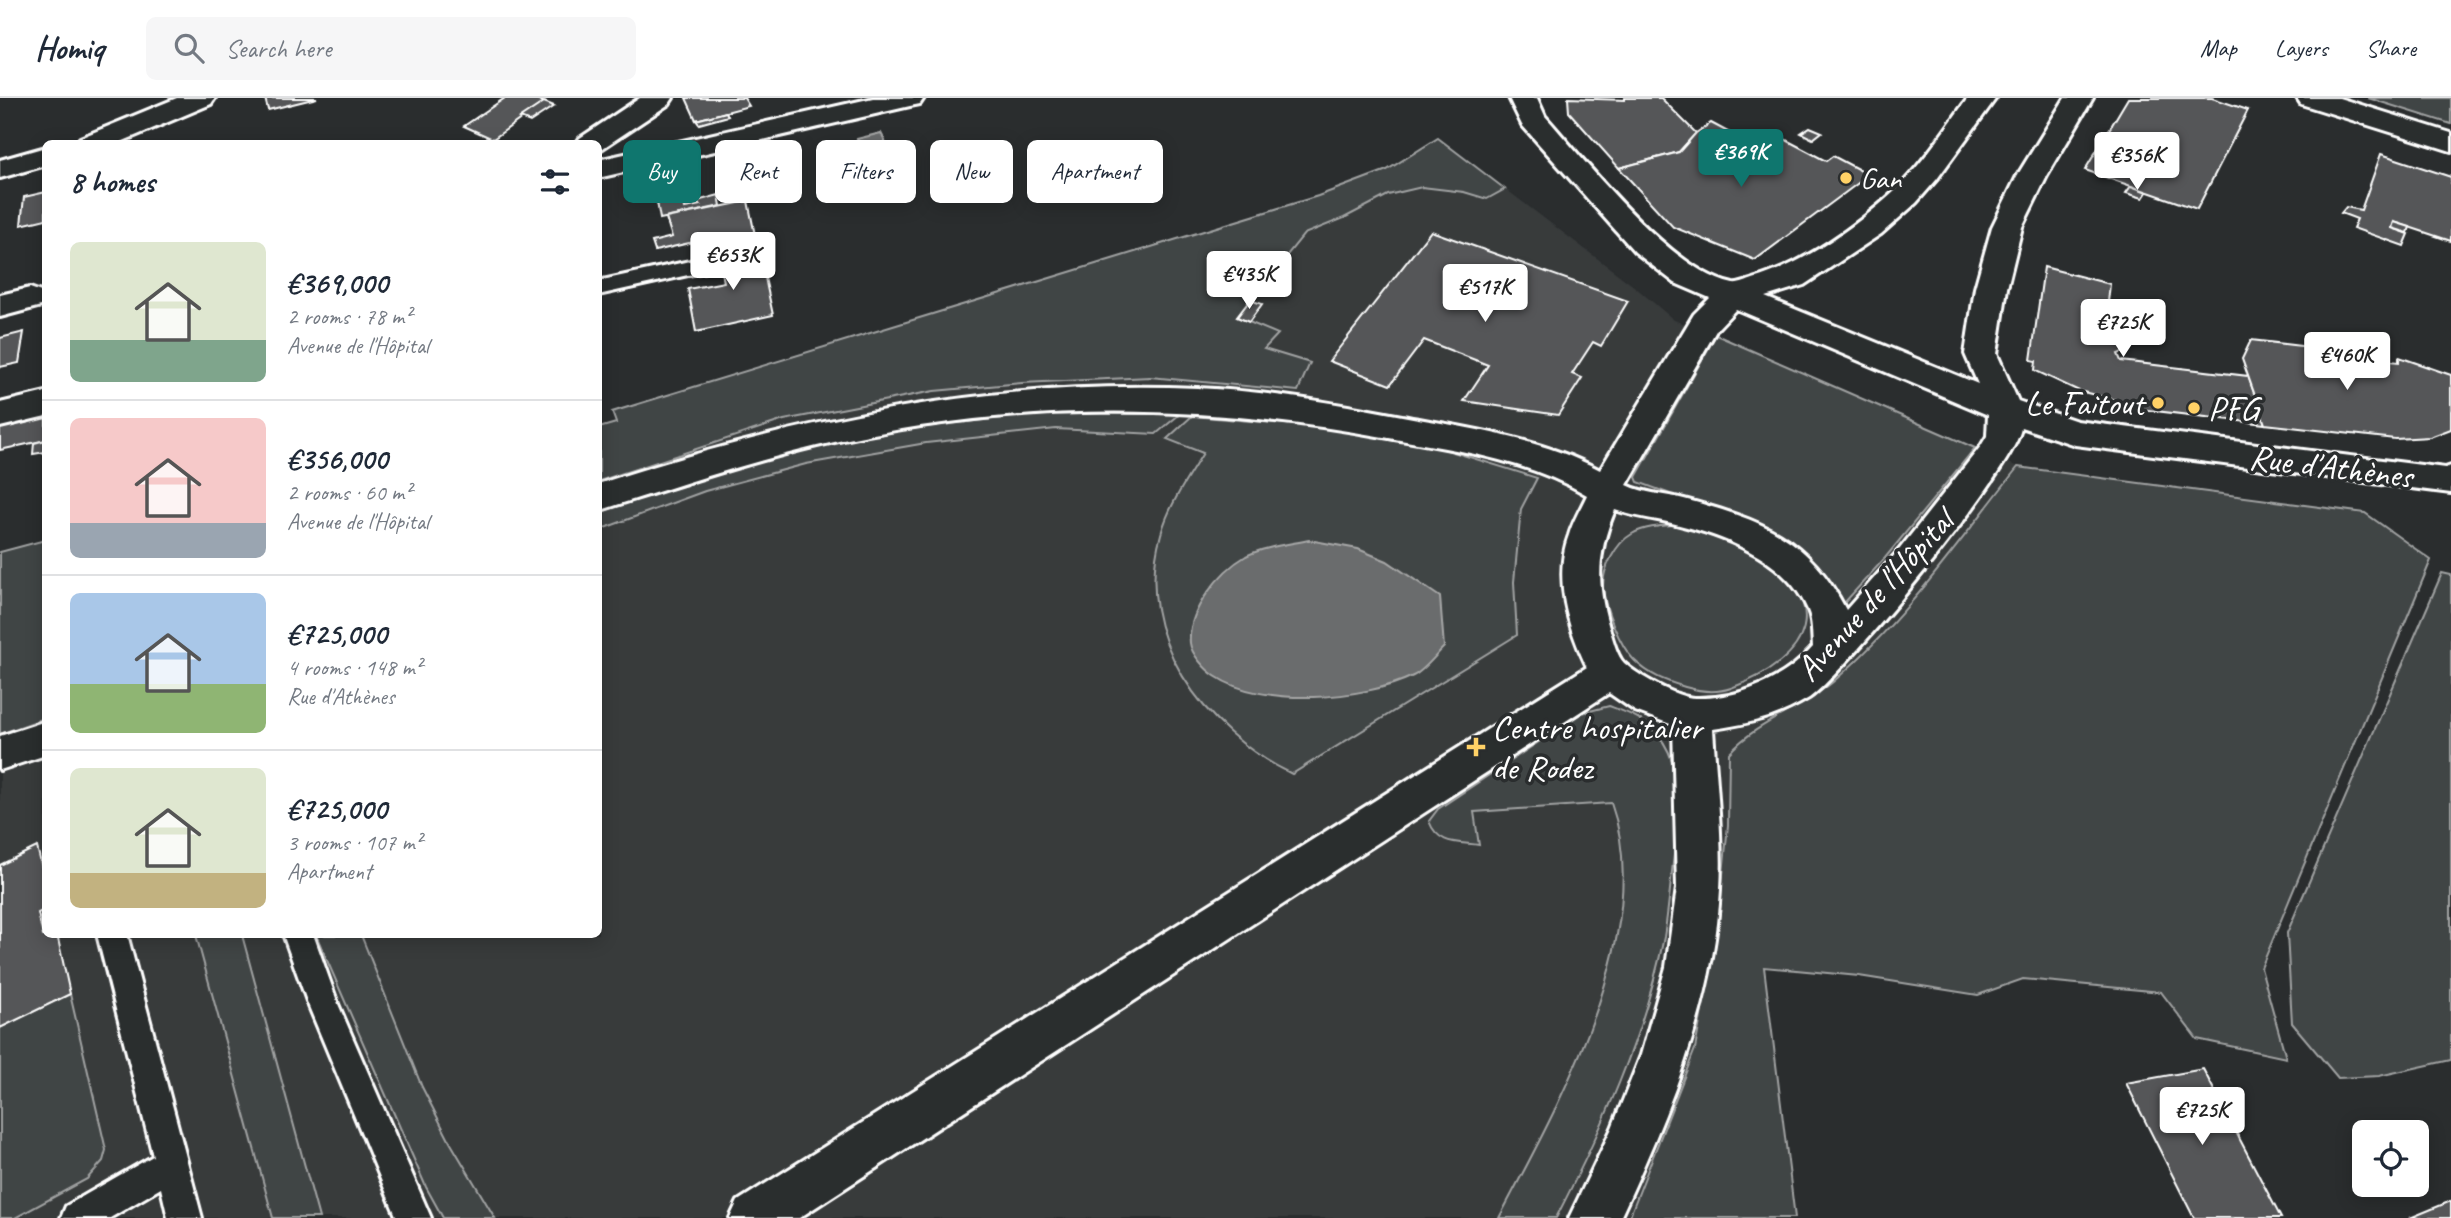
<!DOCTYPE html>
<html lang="en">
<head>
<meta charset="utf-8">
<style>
	:root { --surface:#fff; --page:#f6f6f7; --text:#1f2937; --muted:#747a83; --line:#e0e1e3; --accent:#0f766e }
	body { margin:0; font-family:Caveat,sans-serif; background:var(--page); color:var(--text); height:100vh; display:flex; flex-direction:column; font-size:26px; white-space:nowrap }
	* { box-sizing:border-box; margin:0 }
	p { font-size:23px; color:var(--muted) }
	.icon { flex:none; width:38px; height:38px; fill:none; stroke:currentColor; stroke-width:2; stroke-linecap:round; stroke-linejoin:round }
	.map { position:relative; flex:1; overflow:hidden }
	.side { position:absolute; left:42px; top:42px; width:560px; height:798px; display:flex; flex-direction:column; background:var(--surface); border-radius:10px; box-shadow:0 4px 18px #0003 }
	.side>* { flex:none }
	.top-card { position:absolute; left:623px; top:42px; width:665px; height:63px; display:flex; gap:14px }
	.fabs { position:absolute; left:2352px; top:1022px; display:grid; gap:14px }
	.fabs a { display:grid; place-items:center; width:77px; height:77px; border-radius:10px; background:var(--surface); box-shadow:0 4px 18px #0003; font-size:35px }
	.price { position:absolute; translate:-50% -60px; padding:0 16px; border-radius:7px; background:#fff; color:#222; font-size:23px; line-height:46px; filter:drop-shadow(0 2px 4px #0008) }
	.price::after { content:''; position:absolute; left:50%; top:42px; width:21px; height:16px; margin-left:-10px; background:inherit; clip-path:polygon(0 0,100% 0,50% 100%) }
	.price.active { background:var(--accent); color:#fff }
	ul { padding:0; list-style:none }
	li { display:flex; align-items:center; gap:21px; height:175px; padding:0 28px }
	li+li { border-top:2px solid var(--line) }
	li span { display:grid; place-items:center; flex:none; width:196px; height:140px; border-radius:10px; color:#555 }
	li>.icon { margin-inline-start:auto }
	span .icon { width:84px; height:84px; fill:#fffc; stroke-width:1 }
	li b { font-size:30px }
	h2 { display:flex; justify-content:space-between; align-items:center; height:84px; padding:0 28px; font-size:30px }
	.chip { padding:0 24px; border-radius:10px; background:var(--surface); box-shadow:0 4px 18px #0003; font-size:24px; line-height:63px }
	.chip.active { background:var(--accent); color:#fff }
	header { display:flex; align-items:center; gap:42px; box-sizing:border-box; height:98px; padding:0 35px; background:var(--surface); border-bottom:2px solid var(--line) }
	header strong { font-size:33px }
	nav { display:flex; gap:38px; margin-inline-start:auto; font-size:24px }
	.search { width:490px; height:63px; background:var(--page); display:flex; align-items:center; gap:18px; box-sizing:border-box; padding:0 24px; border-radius:10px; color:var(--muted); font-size:26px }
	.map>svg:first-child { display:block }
	.built { fill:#373a3b }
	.green { fill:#414445; stroke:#a0a2a2; stroke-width:2 }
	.water { fill:#6a6c6d; stroke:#a6a7a7; stroke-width:2 }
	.building { fill:#555758; stroke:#fff; stroke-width:2 }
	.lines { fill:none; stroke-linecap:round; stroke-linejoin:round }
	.lane-casing { stroke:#fff; stroke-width:6 }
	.street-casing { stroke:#fff; stroke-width:6 }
	.secondary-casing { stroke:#fff; stroke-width:6 }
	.lane { fill:#2a2d2e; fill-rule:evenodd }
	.street { fill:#2a2d2e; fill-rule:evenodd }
	.secondary { fill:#2a2d2e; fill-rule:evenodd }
	.poi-dot { fill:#ffd166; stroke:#2a2d2e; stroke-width:2.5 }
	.labels { text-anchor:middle; stroke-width:7; stroke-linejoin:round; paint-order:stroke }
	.far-poi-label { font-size:30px; fill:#fff; stroke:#2a2d2e; text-anchor:start }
	.poi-label { font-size:35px; fill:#fff; stroke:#2a2d2e; text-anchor:start }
	.street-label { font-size:35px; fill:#fff; stroke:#2a2d2e }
</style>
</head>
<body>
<header>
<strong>Homiq</strong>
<div class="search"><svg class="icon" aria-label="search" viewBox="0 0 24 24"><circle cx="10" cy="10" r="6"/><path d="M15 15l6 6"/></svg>Search here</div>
<nav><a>Map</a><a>Layers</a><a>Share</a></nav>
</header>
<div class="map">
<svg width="2451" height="1120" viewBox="0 0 2451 1120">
	<rect width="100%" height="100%" fill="#2a2d2e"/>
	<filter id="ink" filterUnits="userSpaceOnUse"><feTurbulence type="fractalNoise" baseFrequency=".0143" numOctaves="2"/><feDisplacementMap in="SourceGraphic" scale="14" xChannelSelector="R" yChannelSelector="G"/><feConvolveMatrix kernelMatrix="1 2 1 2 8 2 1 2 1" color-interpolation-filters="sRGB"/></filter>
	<g filter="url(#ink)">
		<!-- built -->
		<polygon class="built" points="1438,40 1635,189 1674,222 1716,237 2018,369 2365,415 2431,462 2248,901 2023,881 1978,897 1860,878 1764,869 1795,1120 0,1120 0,454 45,442 46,836 598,836 598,330 616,325 612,314 1318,98 1387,72"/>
		<!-- green -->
		<g class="green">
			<polygon points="2368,0 2451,0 2451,26"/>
			<polygon points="1438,40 1505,91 1487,101 1464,94 1422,89 1388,97 1344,120 1304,136 1237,219 1278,236 1264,251 1310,265 1298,293 1150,279 1022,285 934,293 784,322 599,383 599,330 616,325 612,314 1318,98 1387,72"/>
			<polygon points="1716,237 1975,350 1885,460 1845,504 1840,504 1743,423 1638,384 1636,379"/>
			<path d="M1038,316H1180L1156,336L1056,331L926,345L806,366L705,393L599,432V415C677,385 760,357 843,342C908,330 973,323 1038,316Z"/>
			<path d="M1192,318L1343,331L1437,349L1537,380L1521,411L1514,484L1517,537L1292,676C1204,634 1132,537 1161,436C1169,407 1187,381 1203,355L1167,341Z"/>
			<path d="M2018,369L2365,415L2431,462L2261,870L2286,960L2197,941L2161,894L2023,881L1978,897L1859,878L1764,869L1795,1120H1629L1695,951L1718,825L1728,727L1729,655C1758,623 1801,611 1834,583C1905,522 1960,442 2018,369Z"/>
			<path d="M1674,427C1699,434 1732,437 1755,452C1835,505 1813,560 1731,590C1717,595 1699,593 1685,589C1665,583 1649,577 1634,562C1620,548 1604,509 1603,490C1602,471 1616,445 1632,436C1644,429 1660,428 1674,427Z"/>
			<polygon points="45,442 45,620 0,636 0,454"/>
			<polygon points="2442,475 2451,477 2451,962 2379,978 2338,980 2292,925 2287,835"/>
			<path d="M1609,608C1628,615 1644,620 1658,637C1686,670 1678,725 1673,765C1670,789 1668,815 1664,839C1644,938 1602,1031 1556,1120H1499C1558,1008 1657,833 1611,705L1474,714L1479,747C1457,744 1438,747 1429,723L1438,711L1582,615Z"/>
			<polygon points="196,837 242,837 319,1120 273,1120"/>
			<polygon points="316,837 361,837 422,989 450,1044 495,1120 443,1120 426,1089"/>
			<polygon points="70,896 106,1052 103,1063 87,1081 15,1120 0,1120 0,930"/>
		</g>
		<!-- water -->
		<g class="water">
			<polygon points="881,35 896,64 871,71 857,41"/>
			<path d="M1309,442L1358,451L1387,463L1440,499L1444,549C1435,558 1424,573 1413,578C1364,602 1262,610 1215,578C1206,572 1191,556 1190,545C1187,513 1220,473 1246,458C1263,449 1290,446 1309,442Z"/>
		</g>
		<!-- building -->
		<g class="building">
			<polygon points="265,0 317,0 268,12"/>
			<polygon points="505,0 535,0 544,4 493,41 464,28"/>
			<polygon points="686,0 744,0 749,8 696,22"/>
			<polygon points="1568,0 1625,2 1625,0 1661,0 1696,35 1679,54 1619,70 1569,14"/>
			<polygon points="2128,0 2212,0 2248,12 2197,111 2085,72"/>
			<polygon points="544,4 554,8 530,24 520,20"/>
			<polygon points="726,14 728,18 699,26 696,22"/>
			<polygon points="1711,25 1754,48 1773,35 1826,63 1833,58 1869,77 1755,162 1673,129 1619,70 1679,54 1696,35"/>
			<polygon points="1810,29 1822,34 1813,41 1801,35"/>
			<polygon points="2381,56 2451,79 2451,143 2394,124 2392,130 2409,136 2404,148 2353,130 2357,121 2341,115 2346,109 2361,112"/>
			<polygon points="688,63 697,95 657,104 648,72"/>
			<polygon points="2131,88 2147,94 2143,100 2126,95"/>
			<polygon points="46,94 46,121 21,127 24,99"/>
			<polygon points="719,97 721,108 660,121 657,104 682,98 685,110 700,107 697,103"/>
			<polygon points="748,103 757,147 718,155 715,139 655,153 652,144 672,139 666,120"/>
			<polygon points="2394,124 2410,129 2408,135 2392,130"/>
			<polygon points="1431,133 1628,203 1601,248 1593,244 1572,276 1582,280 1558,317 1464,303 1488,267 1424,242 1390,287 1329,263"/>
			<polygon points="758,147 773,217 696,234 688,191 724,184 718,155"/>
			<polygon points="2044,169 2110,186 2105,231 2124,236 2123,254 2118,256 2121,263 2248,278 2265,326 2122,309 2120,303 2079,293 2038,274 2035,272 2036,263 2031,262"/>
			<polygon points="1250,202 1262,206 1249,224 1237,219"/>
			<polygon points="24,234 19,265 0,269 0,240"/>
			<polygon points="2251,242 2343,253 2346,258 2380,262 2399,264 2399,259 2451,277 2451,331 2430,339 2395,341 2265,326 2242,261"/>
			<polygon points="46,316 46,342 0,352 0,326"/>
			<polygon points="46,342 46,354 33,356 34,345"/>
			<polygon points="37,749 46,786 46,811 38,815 43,838 57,836 70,896 0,930 0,767"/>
			<polygon points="2203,971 2281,1120 2194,1120 2126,985"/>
			<polygon points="2451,1103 2451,1120 2410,1120"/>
		</g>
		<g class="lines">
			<!-- lane casing -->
			<g class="lane-casing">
				<g id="lane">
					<polygon points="699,161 706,163 710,168 706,173 598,197 598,183"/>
					<polygon points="97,836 127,836 202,1120 168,1120 161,1090 110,1120 61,1120 66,1108 153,1058"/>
					<polygon points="283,836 313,836 338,906 431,1120 397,1120 308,906"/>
				</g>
			</g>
			<!-- street casing -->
			<g class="street-casing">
				<g id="street">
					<polygon points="177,0 215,0 211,6 116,46 76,46 80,40"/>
					<polygon points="640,0 673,0 669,6 600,52 598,46 576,46 580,40"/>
					<polygon points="873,0 924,0 920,6 910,8 598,80 598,62"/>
					<path d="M1509,0H1537L1545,18C1587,65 1672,174 1733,186C1739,187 1747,183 1753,181C1803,167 1858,127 1896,92C1923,65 1945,31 1968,0H1996L1937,81L1916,105L1881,136L1804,187L1765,199L1978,286L1965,256L1975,190L1992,129L2017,78L2065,0H2093L2047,78L2022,129L2007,190L1997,256L2018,303L2077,323L2445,370L2451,368V395L2075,347L2021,329C2020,364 1843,577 1809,600C1778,619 1748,626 1713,631C1716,681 1723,741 1720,791C1714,906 1668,1017 1620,1120H1569L1612,1030L1641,957L1666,869L1677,790L1673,627L1635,613L1609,595L799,1120H730L738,1103L1587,569C1568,530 1553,479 1569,437C1573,423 1581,410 1587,397C1528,362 1456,352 1389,340C1195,304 1010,303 817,348C742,366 671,390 598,413V386C793,322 991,281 1197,290C1266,293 1334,305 1402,318C1467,330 1541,340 1600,372L1694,216L1710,200L1675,185L1635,154L1522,27ZM1736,211L1988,317L1987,338L1981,348L1899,452L1846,512C1808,438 1761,422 1684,401C1665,396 1645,396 1627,387L1717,231ZM1615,412C1638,420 1661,421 1683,428C1730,440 1788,464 1808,512C1813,523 1812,537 1813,549C1784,582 1739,601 1695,600C1677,600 1637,577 1624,565C1617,558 1614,545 1611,536C1596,489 1596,457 1615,412Z"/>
					<polygon points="46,49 46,67 0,80 0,62"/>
					<polygon points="30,190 41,194 46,201 41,208 0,219 0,197"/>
					<polygon points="46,294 46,318 0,329 0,305"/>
					<polygon points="46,623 46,657 0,672 0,638"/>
				</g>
			</g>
			<!-- secondary casing -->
			<g class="secondary-casing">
				<polygon id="secondary" points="2297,0 2339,0 2451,35 2451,53 2301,6"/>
			</g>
			<!-- lane -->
			<use href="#lane" class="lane"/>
			<!-- street -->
			<use href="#street" class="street"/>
			<!-- secondary -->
			<use href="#secondary" class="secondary"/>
		</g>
	</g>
	<!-- markers -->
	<g class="poi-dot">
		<circle cx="1846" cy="80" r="7"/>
		<circle cx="2158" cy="305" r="7"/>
		<circle cx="2194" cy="310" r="7"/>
		<path d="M1472.5 638.5h7v7h7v7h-7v7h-7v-7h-7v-7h7z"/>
	</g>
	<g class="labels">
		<!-- far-poi labels -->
		<g class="far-poi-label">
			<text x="1860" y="90">Gan</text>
		</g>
		<!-- poi labels -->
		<g class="poi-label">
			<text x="2144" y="317" text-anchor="end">Le Faitout</text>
			<text x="2208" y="322">PFG</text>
			<text x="1492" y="641">Centre hospitalier<tspan x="1492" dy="40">de Rodez</tspan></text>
		</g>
		<!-- street labels -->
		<g class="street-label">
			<text transform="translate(2331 368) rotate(7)" y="12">Rue d'Athènes</text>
			<text transform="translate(1874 497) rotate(-48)" y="12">Avenue de l'Hôpital</text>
		</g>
	</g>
</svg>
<div class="fabs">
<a><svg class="icon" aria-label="locate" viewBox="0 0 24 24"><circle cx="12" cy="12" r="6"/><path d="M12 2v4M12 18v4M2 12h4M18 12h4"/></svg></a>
</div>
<b class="price active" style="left:1741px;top:91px">€369K</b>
<b class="price" style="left:2137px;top:94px">€356K</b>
<b class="price" style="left:733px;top:194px">€653K</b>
<b class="price" style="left:1249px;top:213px">€435K</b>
<b class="price" style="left:1485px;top:226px">€517K</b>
<b class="price" style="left:2123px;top:261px">€725K</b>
<b class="price" style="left:2347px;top:294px">€460K</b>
<b class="price" style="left:2202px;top:1049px">€725K</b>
<div class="top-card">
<a class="chip active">Buy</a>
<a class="chip">Rent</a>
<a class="chip">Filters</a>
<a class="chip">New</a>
<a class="chip">Apartment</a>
</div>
<section class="side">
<h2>8 homes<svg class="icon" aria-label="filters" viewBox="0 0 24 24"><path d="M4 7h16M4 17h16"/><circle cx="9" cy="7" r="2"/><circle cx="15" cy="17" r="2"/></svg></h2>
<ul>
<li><span style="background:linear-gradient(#dfe7d0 70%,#7fa58c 0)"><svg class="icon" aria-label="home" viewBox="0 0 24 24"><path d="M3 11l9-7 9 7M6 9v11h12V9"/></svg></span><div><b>€369,000</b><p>2 rooms · 78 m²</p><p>Avenue de l'Hôpital</p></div></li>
<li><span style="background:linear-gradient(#f6c9c9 75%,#9aa5b1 0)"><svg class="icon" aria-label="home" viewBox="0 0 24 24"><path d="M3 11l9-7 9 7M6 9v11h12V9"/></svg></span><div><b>€356,000</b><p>2 rooms · 60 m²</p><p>Avenue de l'Hôpital</p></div></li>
<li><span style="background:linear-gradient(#a9c7e8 65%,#8fb573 0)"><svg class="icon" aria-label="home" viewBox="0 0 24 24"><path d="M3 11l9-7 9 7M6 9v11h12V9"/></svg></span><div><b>€725,000</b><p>4 rooms · 148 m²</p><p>Rue d'Athènes</p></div></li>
<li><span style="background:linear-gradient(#dfe7d0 75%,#c2b280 0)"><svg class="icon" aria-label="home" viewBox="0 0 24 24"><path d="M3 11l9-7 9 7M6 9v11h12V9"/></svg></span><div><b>€725,000</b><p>3 rooms · 107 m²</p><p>Apartment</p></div></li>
</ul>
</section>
</div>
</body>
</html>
